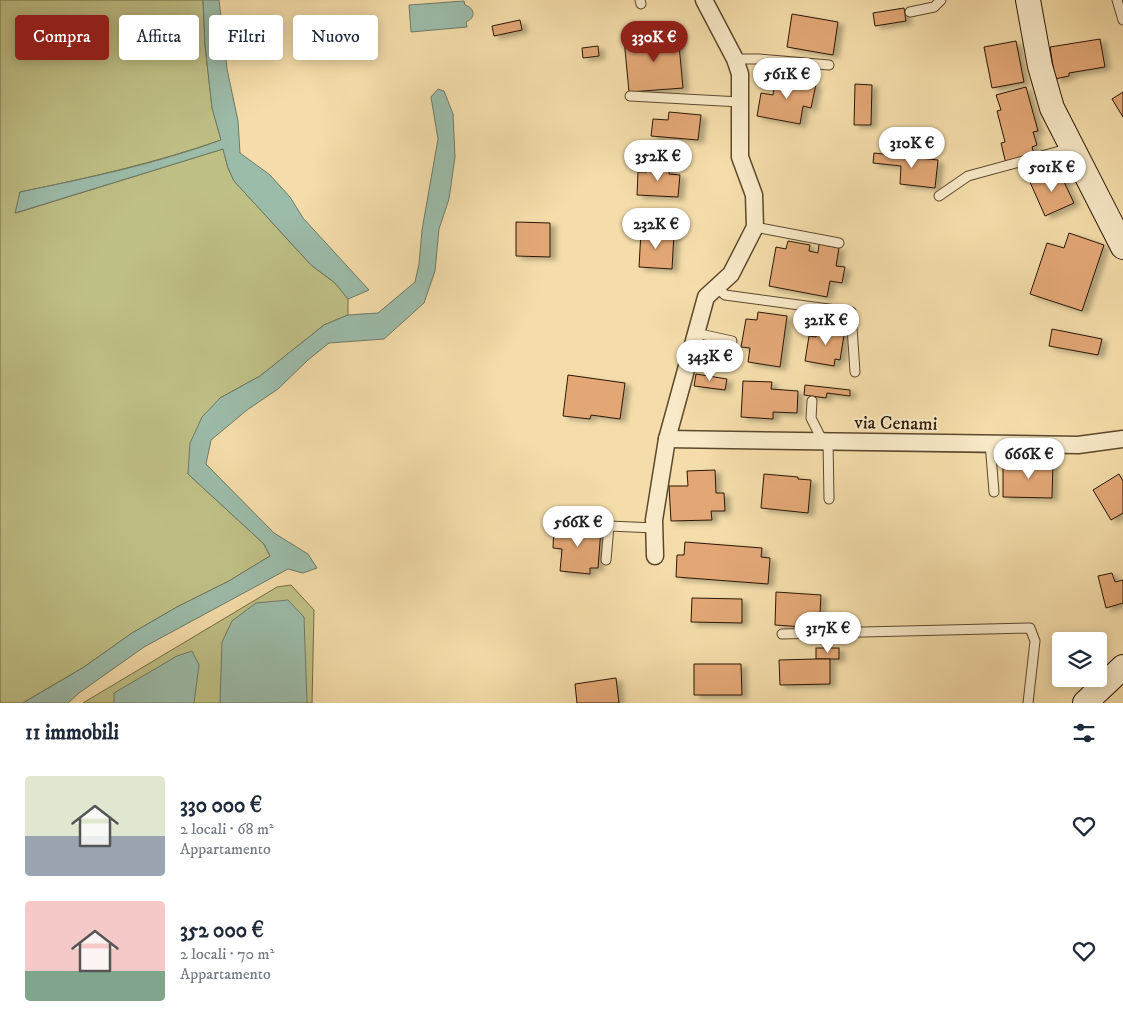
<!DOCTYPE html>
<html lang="it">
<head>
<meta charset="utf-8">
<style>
	:root { --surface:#fff; --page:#f2f2f3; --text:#1f2937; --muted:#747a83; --accent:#8f2418 }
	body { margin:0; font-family:"IM FELL DW Pica",serif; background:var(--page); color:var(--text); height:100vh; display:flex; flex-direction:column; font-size:19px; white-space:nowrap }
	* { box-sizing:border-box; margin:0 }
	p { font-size:16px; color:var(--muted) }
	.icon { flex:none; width:28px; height:28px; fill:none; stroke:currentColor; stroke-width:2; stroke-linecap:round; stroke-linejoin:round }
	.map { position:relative; height:703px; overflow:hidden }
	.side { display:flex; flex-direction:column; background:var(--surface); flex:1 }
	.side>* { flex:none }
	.top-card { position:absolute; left:15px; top:15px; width:500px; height:45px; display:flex; gap:10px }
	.tools { position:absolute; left:1052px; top:632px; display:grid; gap:10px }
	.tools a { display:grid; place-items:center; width:55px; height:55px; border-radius:5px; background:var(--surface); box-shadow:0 2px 12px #0003; font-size:25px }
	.price { position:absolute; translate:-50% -42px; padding:0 11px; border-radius:18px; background:#fff; color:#222; font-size:16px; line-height:32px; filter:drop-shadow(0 1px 2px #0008) }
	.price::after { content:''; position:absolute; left:50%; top:30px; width:15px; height:11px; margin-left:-8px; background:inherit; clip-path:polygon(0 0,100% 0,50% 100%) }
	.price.active { background:var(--accent); color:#fff }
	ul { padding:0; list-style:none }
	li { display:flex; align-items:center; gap:15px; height:125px; padding:0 25px }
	li span { display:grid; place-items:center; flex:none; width:140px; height:100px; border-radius:5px; color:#555 }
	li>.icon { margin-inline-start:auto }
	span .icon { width:60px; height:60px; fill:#fffc; stroke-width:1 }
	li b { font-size:21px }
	h2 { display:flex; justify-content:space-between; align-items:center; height:60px; padding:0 25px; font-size:21px }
	.pill { padding:0 18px; border-radius:5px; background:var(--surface); box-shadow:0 2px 12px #0003; font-size:18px; line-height:45px }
	.pill.active { background:var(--accent); color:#fff }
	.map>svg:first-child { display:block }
	.green { fill:#bfc086; stroke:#746c44 }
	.water { fill:#9cbcaa; stroke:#6e7a67 }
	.building { fill:#e3a776; stroke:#2a1702; filter:url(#shadow) }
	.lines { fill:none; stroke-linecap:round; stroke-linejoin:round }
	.lane-casing { stroke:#5c482c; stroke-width:11 }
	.street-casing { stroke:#5c482c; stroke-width:19 }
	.secondary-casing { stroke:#2a1702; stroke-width:26 }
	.lane { stroke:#f8e9c8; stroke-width:9 }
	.street { stroke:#f8e9c8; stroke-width:16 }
	.secondary { stroke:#f8e9c8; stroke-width:24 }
	.labels { text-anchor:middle; stroke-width:4; stroke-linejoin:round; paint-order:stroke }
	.street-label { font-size:19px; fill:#2a1702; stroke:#f8e9c8 }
</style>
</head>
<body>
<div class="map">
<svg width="1123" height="703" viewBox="0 0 1123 703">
	<defs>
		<filter id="shadow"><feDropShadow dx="5.5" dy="3" stdDeviation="2.5" flood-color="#0004"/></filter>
	</defs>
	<rect width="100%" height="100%" fill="#f4ddaa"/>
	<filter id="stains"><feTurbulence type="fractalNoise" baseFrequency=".004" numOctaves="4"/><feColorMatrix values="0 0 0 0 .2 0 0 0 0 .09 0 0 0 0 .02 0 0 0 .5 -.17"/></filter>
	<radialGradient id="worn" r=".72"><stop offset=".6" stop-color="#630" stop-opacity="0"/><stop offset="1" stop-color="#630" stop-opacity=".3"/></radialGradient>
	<!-- green -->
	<g class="green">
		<path d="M0,0H203L205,45L212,107L221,140C155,163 88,178 20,192L16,213L223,149L228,168L234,181L311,265L335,283L348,299V315L324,325L260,376L220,398L188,474L264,544L270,556L229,581L177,607L132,633L84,667L26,701L23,703H0Z"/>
		<polygon points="291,585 314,610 312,703 83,703 277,587"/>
	</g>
	<!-- water -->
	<g class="water">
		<path d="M203,0H219L227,69L238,121L240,153L270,175L290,197L303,218L369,290L348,299L335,283L311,265L234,181L228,168L223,149L15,213L20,192C88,178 156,164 221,140L212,108L205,45Z"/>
		<path d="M464,1L465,5C475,8 476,18 466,22L467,27L411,32L409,5Z"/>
		<polygon points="438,89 444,91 453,114 455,157 449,199 439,229 435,271 424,303 384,339 329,343 308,360 278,389 247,410 211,440 206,464 274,533 308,554 317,568 303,573 288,569 144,647 79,693 68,703 23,703 84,667 132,633 177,607 229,581 270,556 264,544 188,474 190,443 202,417 220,398 260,376 324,325 348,315 378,313 415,282 419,264 422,230 438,139 431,97"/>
		<polygon points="288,600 304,617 307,703 220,703 222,642 232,621 256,603"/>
		<polygon points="192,651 199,665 194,703 114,703 114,693 177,656"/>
	</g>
	<!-- building -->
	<g class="building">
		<polygon points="904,8 906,21 875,26 873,13"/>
		<polygon points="792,14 838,22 833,55 787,47"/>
		<polygon points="520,20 522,30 494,36 492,26"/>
		<polygon points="678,34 683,88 629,92 624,39"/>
		<polygon points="1100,39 1105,67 1069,73 1069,76 1055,79 1050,47"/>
		<polygon points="1016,41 1024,82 992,88 984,47"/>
		<polygon points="598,46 599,56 583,58 582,48"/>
		<polygon points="776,76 816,84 811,108 803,106 800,124 757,116 761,93 773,95"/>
		<polygon points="855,84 872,85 871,125 854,125"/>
		<polygon points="1026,87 1038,131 1033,132 1037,145 1032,147 1035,157 1006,164 1001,143 1005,142 997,111 1001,110 996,95"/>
		<polygon points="1123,92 1123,117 1112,99"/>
		<polygon points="669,112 701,115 698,140 651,136 653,119 668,120"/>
		<polygon points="874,153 938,160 935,188 900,184 901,166 873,163"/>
		<polygon points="648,164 670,166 669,174 680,175 678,197 637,195 638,172 647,172"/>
		<polygon points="1058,169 1074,203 1045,216 1030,182"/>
		<polygon points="516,222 550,223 550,257 516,256"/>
		<polygon points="641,231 674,233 672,269 639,267"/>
		<polygon points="1069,233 1104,245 1082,311 1030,294 1047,243 1064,248"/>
		<polygon points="788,241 810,245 809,251 818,253 819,244 839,248 836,266 845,267 842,283 830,281 827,297 769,286 776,247 786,249"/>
		<polygon points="758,312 787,316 780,367 748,362 750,348 741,347 746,319 757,320"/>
		<polygon points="818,325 845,329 840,360 835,359 834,366 805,361 809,336 816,337"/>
		<polygon points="1052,329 1102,339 1098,355 1049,346"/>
		<polygon points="696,374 727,379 725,390 694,386"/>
		<polygon points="568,375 625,383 620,419 591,415 590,419 563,416"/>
		<polygon points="743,381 772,382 771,389 798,391 797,413 773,412 773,419 741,417"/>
		<polygon points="805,385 850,390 850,396 827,393 826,398 804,395"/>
		<polygon points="1019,461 1053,461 1052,498 1003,497 1003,468 1019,468"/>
		<polygon points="715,470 716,493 724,493 725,511 711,511 712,520 671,521 669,486 688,486 687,471"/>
		<polygon points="764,474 798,477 798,479 811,480 808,513 761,508"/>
		<polygon points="1119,474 1123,481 1123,513 1111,520 1093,490"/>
		<polygon points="554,525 601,529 598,568 590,568 590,574 560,571 562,549 553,548"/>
		<polygon points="685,542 762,548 761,557 770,558 768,584 676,577 677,555 684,555"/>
		<polygon points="1112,573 1115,582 1123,580 1123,603 1106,608 1098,576"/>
		<polygon points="776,592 821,595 819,628 775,625"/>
		<polygon points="692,598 742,599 742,623 691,622"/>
		<rect x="816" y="648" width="23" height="11"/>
		<polygon points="816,659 830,659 830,684 780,685 779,660"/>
		<polygon points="694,664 741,664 742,695 694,695"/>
		<polygon points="616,678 619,703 577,703 575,684"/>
	</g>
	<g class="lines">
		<!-- lane casing -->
		<g class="lane-casing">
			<g id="lane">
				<polyline points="640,0 641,4"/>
				<polyline points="1117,0 1123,20"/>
				<polyline points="910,12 934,7 941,0"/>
				<polyline points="735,59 759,59 829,65"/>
				<polyline points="630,96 740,102"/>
				<polyline points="939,196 968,176 1071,148"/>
				<polyline points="755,227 839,243"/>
				<polyline points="717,287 725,295 851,312 855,372"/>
				<polyline points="696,333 732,341"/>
				<polyline points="812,401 811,418 822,440"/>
				<polyline points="828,441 829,499"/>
				<polyline points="990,443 994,492"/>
				<polyline points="606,560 609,526 655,528"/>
				<polyline points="782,634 1030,628 1035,641 1028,703"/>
			</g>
		</g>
		<!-- street casing -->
		<g class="street-casing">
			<g id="street">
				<polyline points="667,439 1078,445 1123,439"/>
				<polyline points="655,556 654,520 667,439 706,297 731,274 755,227 754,195 740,157 740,74 735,59 704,0"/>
			</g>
		</g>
		<!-- secondary casing -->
		<g class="secondary-casing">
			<g id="secondary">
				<polyline points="1028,0 1040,66 1052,108 1123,247"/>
				<polyline points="1085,703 1123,667"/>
			</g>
		</g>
		<!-- lane -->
		<use href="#lane" class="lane"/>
		<!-- street -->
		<use href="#street" class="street"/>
		<!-- secondary -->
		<use href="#secondary" class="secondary"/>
	</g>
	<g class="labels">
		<!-- street labels -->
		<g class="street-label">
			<text transform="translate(896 422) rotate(1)" y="7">via Cenami</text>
		</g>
	</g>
	<rect width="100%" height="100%" filter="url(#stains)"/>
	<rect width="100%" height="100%" fill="url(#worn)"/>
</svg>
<div class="tools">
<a><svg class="icon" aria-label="layers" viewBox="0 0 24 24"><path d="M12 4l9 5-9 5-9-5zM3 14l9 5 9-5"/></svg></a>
</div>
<b class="price active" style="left:654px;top:63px">330K €</b>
<b class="price" style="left:787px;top:100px">561K €</b>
<b class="price" style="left:912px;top:169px">310K €</b>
<b class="price" style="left:658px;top:182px">352K €</b>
<b class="price" style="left:1052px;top:193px">501K €</b>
<b class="price" style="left:656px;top:250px">232K €</b>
<b class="price" style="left:826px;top:346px">321K €</b>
<b class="price" style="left:710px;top:382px">343K €</b>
<b class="price" style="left:1029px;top:480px">666K €</b>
<b class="price" style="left:578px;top:548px">566K €</b>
<b class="price" style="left:828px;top:654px">317K €</b>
<div class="top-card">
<a class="pill active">Compra</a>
<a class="pill">Affitta</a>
<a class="pill">Filtri</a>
<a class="pill">Nuovo</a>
</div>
</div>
<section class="side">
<h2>11 immobili<svg class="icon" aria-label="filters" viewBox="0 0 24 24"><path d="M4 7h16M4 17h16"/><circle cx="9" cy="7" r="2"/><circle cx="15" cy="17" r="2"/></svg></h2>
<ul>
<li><span style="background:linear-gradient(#dfe7d0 60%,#9aa5b1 0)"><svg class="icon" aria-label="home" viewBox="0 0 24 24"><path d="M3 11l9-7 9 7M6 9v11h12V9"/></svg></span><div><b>330 000 €</b><p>2 locali · 68 m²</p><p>Appartamento</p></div><svg class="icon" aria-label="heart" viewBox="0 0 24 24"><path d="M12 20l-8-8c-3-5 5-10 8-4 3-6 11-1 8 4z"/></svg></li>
<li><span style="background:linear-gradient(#f6c9c9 70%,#7fa58c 0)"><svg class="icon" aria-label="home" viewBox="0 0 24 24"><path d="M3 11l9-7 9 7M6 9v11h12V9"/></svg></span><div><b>352 000 €</b><p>2 locali · 70 m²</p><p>Appartamento</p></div><svg class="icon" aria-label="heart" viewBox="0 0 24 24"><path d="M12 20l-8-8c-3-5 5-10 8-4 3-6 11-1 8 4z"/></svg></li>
</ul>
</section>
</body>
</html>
